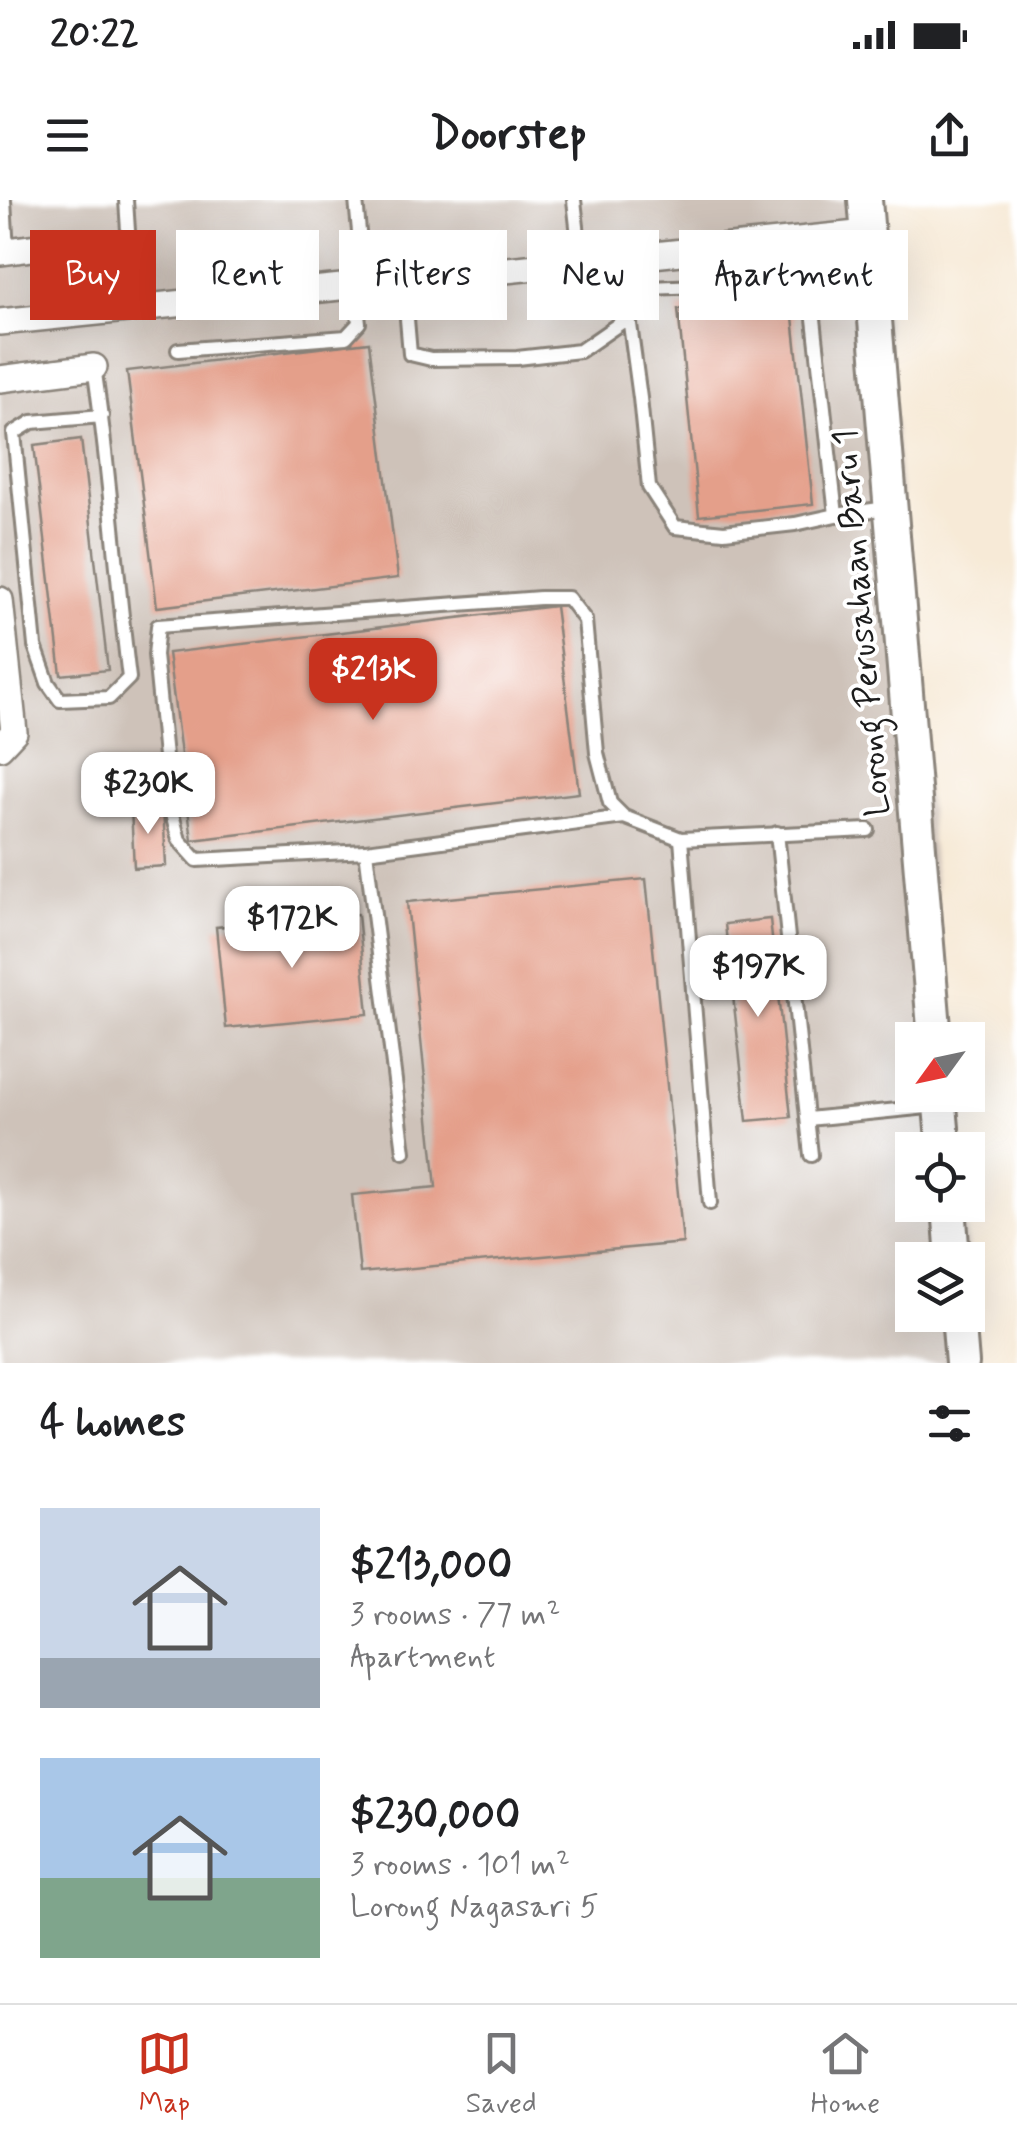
<!DOCTYPE html>
<html lang="en">
<head>
<meta charset="utf-8">
<style>
	:root { --surface:#fff; --page:#f6f6f6; --text:#202124; --muted:#757577; --line:#e0e0e0; --accent:#c8321e }
	body { margin:0; font-family:Mynerve,sans-serif; background:var(--page); color:var(--text); height:100vh; display:flex; flex-direction:column; font-size:38px; white-space:nowrap }
	* { box-sizing:border-box; margin:0 }
	p { font-size:32px; color:var(--muted) }
	.icon { flex:none; width:55px; height:55px; fill:none; stroke:currentColor; stroke-width:2; stroke-linecap:round; stroke-linejoin:round }
	.map { position:relative; height:1163px; overflow:hidden }
	.side { display:flex; flex-direction:column; background:var(--surface); flex:1 }
	.side>* { flex:none }
	.hud { position:absolute; left:30px; top:30px; width:958px; height:90px; display:flex; gap:20px }
	.needle { width:65px; rotate:237deg }
	.tools { position:absolute; left:895px; top:822px; display:grid; gap:20px }
	.tools a { display:grid; place-items:center; width:90px; height:90px; border-radius:0px; background:var(--surface); box-shadow:0 10px 40px #0002; font-size:50px }
	.price { position:absolute; translate:-50% -85px; padding:0 22px; border-radius:20px; background:#fff; color:#222; font-size:32px; line-height:65px; filter:drop-shadow(0 2px 5px #0008) }
	.price::after { content:''; position:absolute; left:50%; top:60px; width:30px; height:22px; margin-left:-15px; background:inherit; clip-path:polygon(0 0,100% 0,50% 100%) }
	.price.active { background:var(--accent); color:#fff }
	ul { padding:0; list-style:none }
	li { display:flex; align-items:center; gap:30px; height:250px; padding:0 40px }
	li span { display:grid; place-items:center; flex:none; width:280px; height:200px; border-radius:0px; color:#555 }
	li>.icon { margin-inline-start:auto }
	span .icon { width:120px; height:120px; fill:#fffc; stroke-width:1 }
	li b { font-size:42px }
	h2 { display:flex; justify-content:space-between; align-items:center; height:120px; padding:0 40px; font-size:42px }
	.chip { padding:0 35px; border-radius:0px; background:var(--surface); box-shadow:0 10px 40px #0002; font-size:35px; line-height:90px }
	.chip.active { background:var(--accent); color:#fff }
	.status { display:flex; justify-content:space-between; align-items:center; height:70px; padding:0 50px; background:var(--surface); direction:ltr }
	.status svg { height:28px; fill:currentColor }
	header { display:flex; justify-content:space-between; align-items:center; height:130px; padding:0 40px; background:var(--surface); font-size:45px; font-weight:800 }
	.tab-bar { display:flex; justify-content:space-around; align-items:center; height:140px; border-top:2px solid var(--line); background:var(--surface); font-size:28px; color:var(--muted) }
	.tab-bar a { display:grid; justify-items:center; gap:5px }
	.tab-bar .active { color:var(--accent) }
	.map>svg:first-child { display:block }
	.industrial { fill:#cec2b9; fill-rule:evenodd }
	.building { fill:#e49f8a }
	.lines { fill:none; stroke-linecap:round; stroke-linejoin:round }
	.service-casing { stroke:#8a837a; stroke-width:18 }
	.minor-casing { stroke:#8a837a; stroke-width:30 }
	.tertiary-casing { stroke:#8a837a; stroke-width:38 }
	.service { stroke:#fff; stroke-width:12 }
	.minor { stroke:#fff; stroke-width:25 }
	.tertiary { stroke:#fff; stroke-width:32 }
	.labels { text-anchor:middle; stroke-width:8; stroke-linejoin:round; paint-order:stroke }
	.street-label { font-size:35px; fill:#1c1c1c; stroke:#fff }
</style>
</head>
<body>
<div class="status"><b>20:22</b><svg viewBox="0 0 49 12"><path d="M0 12V9h3v3zM5 12V6h3v6zM10 12V3h3v9zM15 12V0h3v12zM26 1h20v11H26zM47 4h2v5h-2z"/></svg></div>
<header><svg class="icon" aria-label="menu" viewBox="0 0 24 24"><path d="M4 6h16M4 12h16M4 18h16"/></svg>Doorstep<svg class="icon" aria-label="share" viewBox="0 0 24 24"><path d="M12 15V3M7 8l5-5 5 5M5 13v7h14v-7"/></svg></header>
<div class="map">
<svg width="1017" height="1163" viewBox="0 0 1017 1163">
	<rect width="100%" height="100%" fill="#fff"/>
	<filter id="ink" filterUnits="userSpaceOnUse"><feTurbulence type="fractalNoise" baseFrequency=".01" numOctaves="2"/><feDisplacementMap in="SourceGraphic" scale="20" xChannelSelector="R" yChannelSelector="G"/><feConvolveMatrix kernelMatrix="1 2 1 2 8 2 1 2 1" color-interpolation-filters="sRGB"/></filter>
	<filter id="wash" filterUnits="userSpaceOnUse"><feTurbulence type="fractalNoise" baseFrequency=".0048" numOctaves="4" result="noise"/><feDisplacementMap in="SourceGraphic" scale="40" xChannelSelector="R" yChannelSelector="G"/><feGaussianBlur stdDeviation="2.25" result="paint"/><feColorMatrix in="noise" values="0 0 0 0 0 0 0 0 0 0 0 0 0 0 0 0 0 1.4 0 .05"/><feComposite in="paint" operator="in"/></filter>
	<g filter="url(#wash)">
		<rect width="100%" height="100%" fill="#f7ead7"/>
		<!-- industrial -->
		<path class="industrial" d="M0,0H876L949,840H912V895H954L959,950H912V1005H964L978,1163H0ZM912,1060H968V1115H912Z"/>
		<g id="blocks">
			<!-- building -->
			<g class="building">
				<polygon points="791,98 813,304 699,316 678,109"/>
				<polygon points="369,142 398,378 157,407 127,171"/>
				<polygon points="81,239 108,470 61,475 34,245"/>
				<polygon points="555,406 579,593 192,640 168,453"/>
				<polygon points="163,607 166,666 134,668 131,608"/>
				<polygon points="646,679 683,1043 360,1073 352,995 436,987 407,702"/>
				<polygon points="358,714 368,814 226,828 216,727"/>
				<polygon points="770,719 791,917 747,921 725,724"/>
			</g>
		</g>
	</g>
	<g filter="url(#ink)">
		<use href="#blocks" fill-opacity="0" stroke="#8a837a" stroke-width="2.5"/>
		<g class="lines">
			<!-- service casing -->
			<g class="service-casing">
				<g id="service">
					<polyline points="4,0 7,51"/>
					<polyline points="126,0 133,108"/>
					<polyline points="356,0 364,85"/>
					<polyline points="574,0 581,62"/>
					<polyline points="409,102 407,119 410,154 431,159 517,158 580,151 629,117 649,88 799,82 812,101 836,315 887,308"/>
					<polyline points="629,117 640,198 649,287 675,327 724,332 795,324 836,315"/>
					<polyline points="178,150 346,137 359,123 355,86"/>
					<path d="M94,167C110,270 116,375 129,478L109,498L60,500L48,483L35,446L14,233L32,222L102,216"/>
					<polyline points="777,633 811,955"/>
					<polyline points="681,639 710,1003"/>
					<polyline points="366,651 624,617"/>
					<polyline points="808,919 938,906"/>
					<polyline points="404,952 366,651 197,660 179,640 170,607 155,455 158,426 540,398 568,398 585,420 597,553 610,603 624,617 681,639 868,630"/>
				</g>
			</g>
			<!-- minor casing -->
			<g class="minor-casing">
				<g id="minor">
					<polyline points="0,52 70,43"/>
					<polyline points="0,122 867,33"/>
					<polyline points="0,179 94,167"/>
					<polyline points="0,400 14,532 0,547"/>
				</g>
			</g>
			<!-- tertiary casing -->
			<g class="tertiary-casing">
				<g id="tertiary">
					<polyline points="865,0 935,840"/>
					<polyline points="939,895 944,950"/>
					<polyline points="949,1005 953,1060"/>
					<polyline points="958,1115 962,1163"/>
				</g>
			</g>
			<!-- service -->
			<use href="#service" class="service"/>
			<!-- minor -->
			<use href="#minor" class="minor"/>
			<!-- tertiary -->
			<use href="#tertiary" class="tertiary"/>
		</g>
	</g>
	<g class="labels">
		<!-- street labels -->
		<g class="street-label">
			<text transform="translate(860 423) rotate(-95)" y="12">Lorong Perusahaan Baru 1</text>
		</g>
	</g>
</svg>
<div class="tools">
<a><svg class="needle" viewBox="-14 -14 28 28"><path d="M0-13l5 13h-10z" fill="#e53935"/><path d="M0 13l5-13h-10z" fill="#757577"/></svg></a>
<a><svg class="icon" aria-label="locate" viewBox="0 0 24 24"><circle cx="12" cy="12" r="6"/><path d="M12 2v4M12 18v4M2 12h4M18 12h4"/></svg></a>
<a><svg class="icon" aria-label="layers" viewBox="0 0 24 24"><path d="M12 4l9 5-9 5-9-5zM3 14l9 5 9-5"/></svg></a>
</div>
<b class="price active" style="left:373px;top:523px">$213K</b>
<b class="price" style="left:148px;top:637px">$230K</b>
<b class="price" style="left:292px;top:771px">$172K</b>
<b class="price" style="left:758px;top:820px">$197K</b>
<div class="hud">
<a class="chip active">Buy</a>
<a class="chip">Rent</a>
<a class="chip">Filters</a>
<a class="chip">New</a>
<a class="chip">Apartment</a>
</div>
</div>
<section class="side">
<h2>4 homes<svg class="icon" aria-label="filters" viewBox="0 0 24 24"><path d="M4 7h16M4 17h16"/><circle cx="9" cy="7" r="2"/><circle cx="15" cy="17" r="2"/></svg></h2>
<ul>
<li><span style="background:linear-gradient(#c9d6e8 75%,#9aa5b1 0)"><svg class="icon" aria-label="home" viewBox="0 0 24 24"><path d="M3 11l9-7 9 7M6 9v11h12V9"/></svg></span><div><b>$213,000</b><p>3 rooms · 77 m²</p><p>Apartment</p></div></li>
<li><span style="background:linear-gradient(#a9c7e8 60%,#7fa58c 0)"><svg class="icon" aria-label="home" viewBox="0 0 24 24"><path d="M3 11l9-7 9 7M6 9v11h12V9"/></svg></span><div><b>$230,000</b><p>3 rooms · 101 m²</p><p>Lorong Nagasari 5</p></div></li>
</ul>
</section>
<nav class="tab-bar">
<a class="active"><svg class="icon" aria-label="map" viewBox="0 0 24 24"><path d="M3 6l6-2 6 2 6-2v14l-6 2-6-2-6 2zM9 4v14M15 6v14"/></svg>Map</a>
<a><svg class="icon" aria-label="saved" viewBox="0 0 24 24"><path d="M7 4h10v16l-5-4-5 4z"/></svg>Saved</a>
<a><svg class="icon" aria-label="home" viewBox="0 0 24 24"><path d="M3 11l9-7 9 7M6 9v11h12V9"/></svg>Home</a>
</nav>
</body>
</html>
